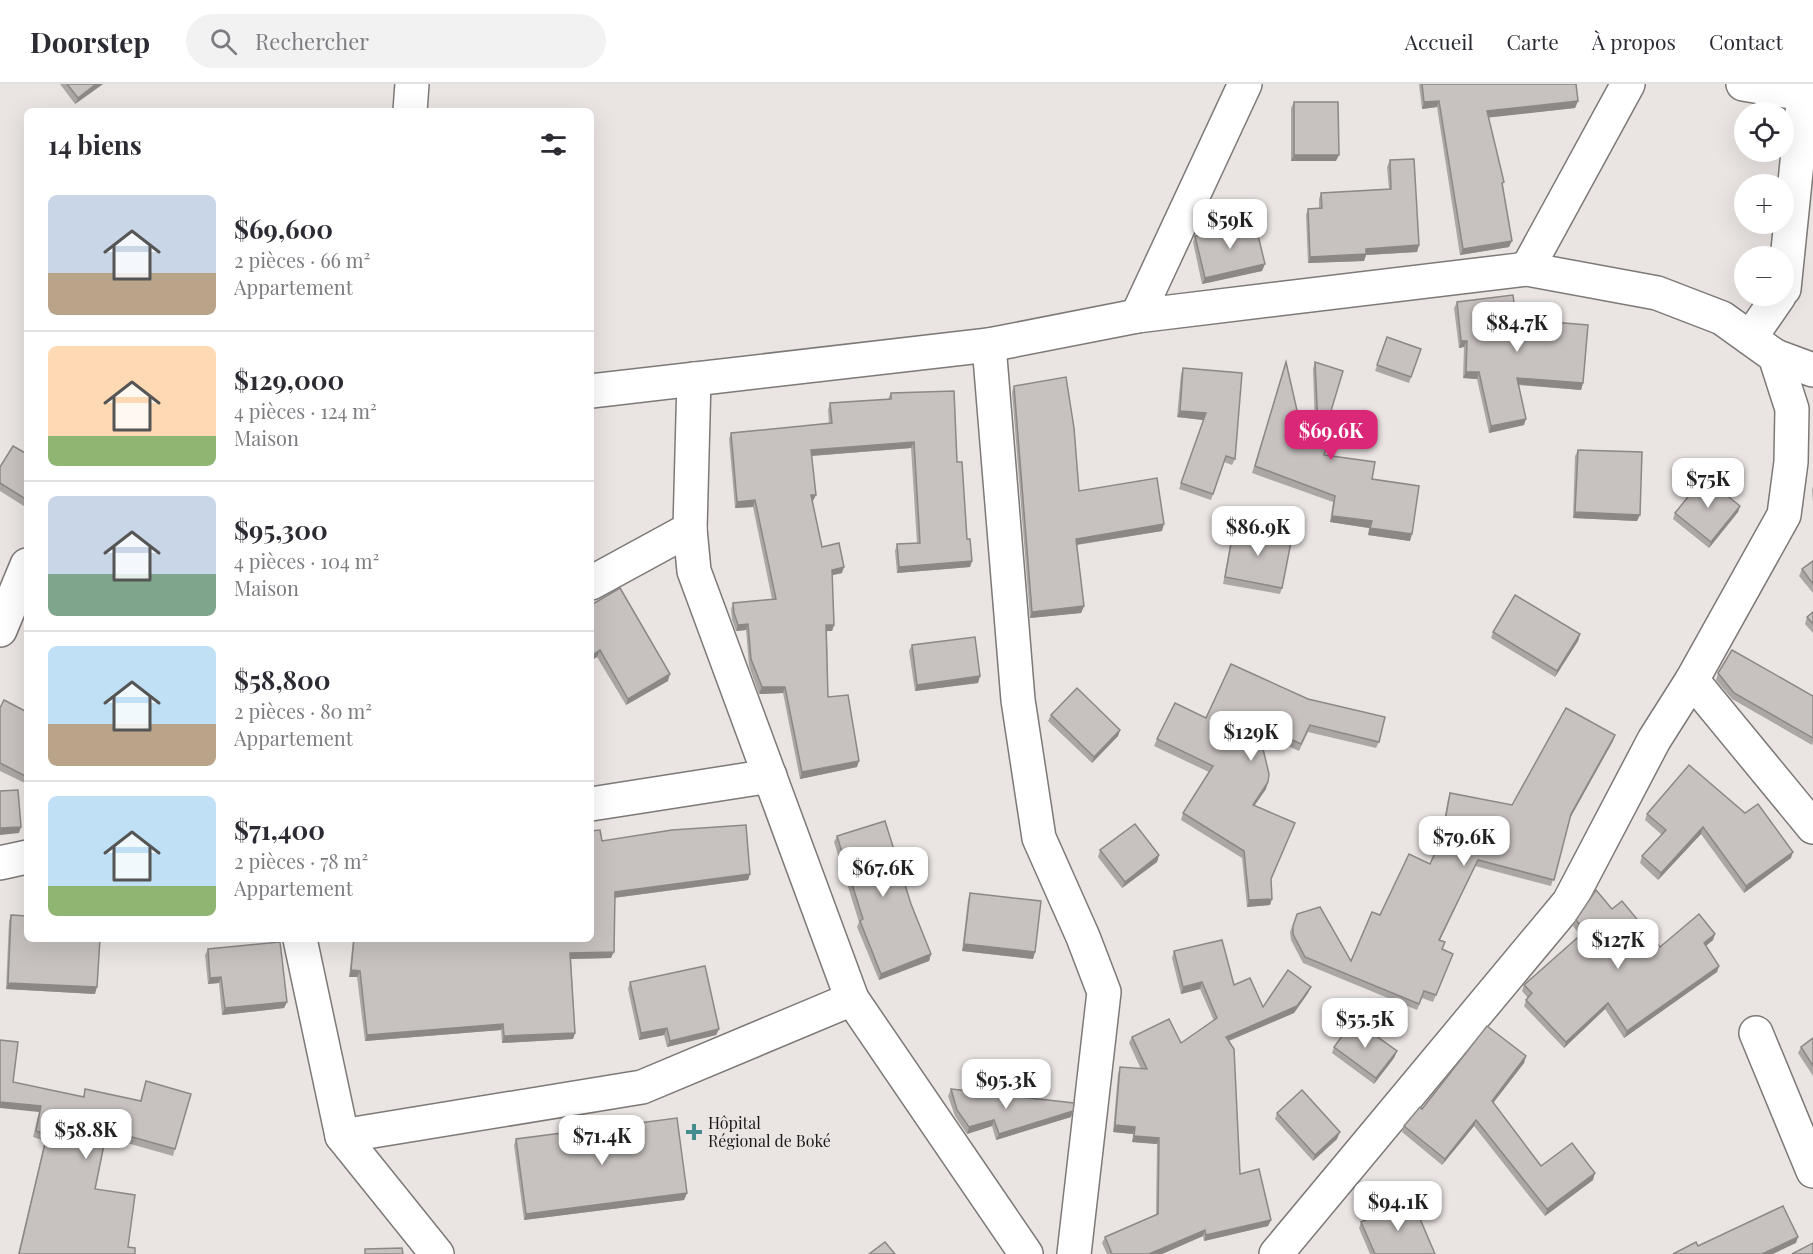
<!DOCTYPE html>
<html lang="fr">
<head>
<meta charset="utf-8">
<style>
	:root { --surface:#fff; --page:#f2f2f3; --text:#2b2b33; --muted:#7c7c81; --line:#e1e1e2; --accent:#db2777 }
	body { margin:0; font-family:"Playfair Display",serif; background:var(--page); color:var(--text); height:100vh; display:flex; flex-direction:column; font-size:22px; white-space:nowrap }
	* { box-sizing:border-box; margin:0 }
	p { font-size:20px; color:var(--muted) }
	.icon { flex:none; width:33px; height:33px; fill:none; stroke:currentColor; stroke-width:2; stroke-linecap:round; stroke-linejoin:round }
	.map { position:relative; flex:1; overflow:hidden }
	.details { position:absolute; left:24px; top:24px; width:570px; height:834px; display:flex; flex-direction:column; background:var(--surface); border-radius:9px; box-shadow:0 6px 24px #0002 }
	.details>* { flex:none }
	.controls { position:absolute; left:1734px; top:18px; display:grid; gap:12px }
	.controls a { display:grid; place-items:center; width:60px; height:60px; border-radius:50%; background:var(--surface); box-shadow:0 6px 24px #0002; font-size:30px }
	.price { position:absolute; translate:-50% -51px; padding:0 14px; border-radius:12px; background:#fff; color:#222; font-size:20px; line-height:39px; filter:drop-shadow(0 2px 3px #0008) }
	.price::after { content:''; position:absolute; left:50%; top:36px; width:18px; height:14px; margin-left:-9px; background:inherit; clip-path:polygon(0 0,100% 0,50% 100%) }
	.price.current { background:var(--accent); color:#fff }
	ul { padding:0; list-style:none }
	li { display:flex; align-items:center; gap:18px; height:150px; padding:0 24px }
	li+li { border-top:2px solid var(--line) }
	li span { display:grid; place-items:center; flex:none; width:168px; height:120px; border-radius:9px; color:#555 }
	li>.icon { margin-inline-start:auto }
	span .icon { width:72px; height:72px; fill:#fffc; stroke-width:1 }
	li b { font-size:26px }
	h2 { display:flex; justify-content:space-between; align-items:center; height:72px; padding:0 24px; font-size:26px }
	header { display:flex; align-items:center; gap:36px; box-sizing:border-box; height:84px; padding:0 30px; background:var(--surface); border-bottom:2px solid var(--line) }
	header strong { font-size:28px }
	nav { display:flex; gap:33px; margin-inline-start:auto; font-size:21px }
	.search { width:420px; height:54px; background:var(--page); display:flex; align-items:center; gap:15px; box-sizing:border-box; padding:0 21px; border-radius:33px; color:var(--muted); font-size:22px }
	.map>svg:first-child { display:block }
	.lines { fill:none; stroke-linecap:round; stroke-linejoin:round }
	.minor-casing { stroke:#7d7977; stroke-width:36 }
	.minor { stroke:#fff; stroke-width:33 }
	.wall { fill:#aba7a4 }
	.shaded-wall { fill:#8b8886 }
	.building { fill:#c7c2bf; stroke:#8b8886; stroke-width:1.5 }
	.poi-dot { fill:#448c8f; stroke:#eae5e3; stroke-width:2 }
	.labels { text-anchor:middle; stroke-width:6; stroke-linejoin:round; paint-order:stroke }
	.poi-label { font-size:16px; fill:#1a1818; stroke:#eae5e3; text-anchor:start }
</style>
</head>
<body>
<header>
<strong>Doorstep</strong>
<div class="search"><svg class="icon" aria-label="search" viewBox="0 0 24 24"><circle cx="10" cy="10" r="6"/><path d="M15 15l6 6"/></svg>Rechercher</div>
<nav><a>Accueil</a><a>Carte</a><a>À propos</a><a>Contact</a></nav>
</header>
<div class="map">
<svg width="1813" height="1170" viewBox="0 0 1813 1170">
	<rect width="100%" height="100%" fill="#eae5e3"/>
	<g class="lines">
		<!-- minor casing -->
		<g class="minor-casing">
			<g id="minor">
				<polyline points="1743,0 1803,10"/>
				<polyline points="410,27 412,0"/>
				<polyline points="1527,185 1628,0"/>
				<polyline points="1784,205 1805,0"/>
				<polyline points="1137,232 1245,0"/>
				<polyline points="1750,254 1779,212"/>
				<polyline points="989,261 1018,616 1039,754 1083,853 1104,908 1074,1170"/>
				<polyline points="1775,272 1813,286"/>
				<polyline points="694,295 690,445 694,487 852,915 1026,1170"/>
				<polyline points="591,307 989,261 1137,232 1527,185 1657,209 1722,234 1775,272 1792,325 1791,378 1784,431 1692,596 1654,656 1569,818 1276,1170"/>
				<polyline points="591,499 690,445"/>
				<polyline points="0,546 27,481"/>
				<polyline points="1692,596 1813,743"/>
				<polyline points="591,720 770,692"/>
				<polyline points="0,779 27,773"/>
				<polyline points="300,855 342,1052 437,1170"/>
				<polyline points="1756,949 1813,1087"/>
				<polyline points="342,1052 642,1003 852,915"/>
			</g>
		</g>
		<!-- minor -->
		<use href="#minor" class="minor"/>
	</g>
	<!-- wall -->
	<g class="wall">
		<polygon points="60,0 103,0 75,20"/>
		<polygon points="1419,0 1576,0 1578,17 1575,24 1488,33 1503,103 1509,163 1460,171 1437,23 1422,25"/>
		<polygon points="1294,18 1336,77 1291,77 1291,24"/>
		<polygon points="1390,76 1419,161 1417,168 1366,171 1364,177 1308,179 1306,131 1308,125 1319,125 1319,115 1321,109 1389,105 1387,83"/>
		<polygon points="1195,152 1262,187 1202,200 1193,158"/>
		<polygon points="1457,218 1516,235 1583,299 1581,306 1518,301 1524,341 1489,349 1477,295 1463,294 1464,263 1459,264 1454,224"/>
		<polygon points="1387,253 1421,265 1409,299 1375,287"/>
		<polygon points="1315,278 1324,350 1324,371 1372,395 1410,457 1368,451 1369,444 1330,438 1333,418 1252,389 1284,284 1301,344 1315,342 1313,285"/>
		<polygon points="1183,284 1235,375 1232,381 1224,378 1211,416 1179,405 1203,336 1177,333 1181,290"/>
		<polygon points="1014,302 1079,407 1162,447 1077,461 1084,522 1081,529 1030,534 1012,308"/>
		<polygon points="891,309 957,378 967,455 972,477 970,483 897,489 895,467 897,460 917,459 911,364 812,372 813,417 812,417 822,463 842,489 832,491 834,541 832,547 827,547 828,613 857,683 800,695 783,609 759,610 749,582 746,546 736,547 732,536 731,525 733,519 772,515 753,423 735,424 729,355 731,349 829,340 828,326 830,319 888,315"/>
		<polygon points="1578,366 1637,437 1573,434 1575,372"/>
		<polygon points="27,370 27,424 0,407 0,383"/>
		<polygon points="1813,402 1813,418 1812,406"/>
		<polygon points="1740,422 1738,428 1709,464 1673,435 1675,429"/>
		<polygon points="1234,443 1282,504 1280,510 1223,500 1232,450"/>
		<polygon points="1813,477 1813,509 1799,492 1802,485"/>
		<polygon points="591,521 668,597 626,621 597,573"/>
		<polygon points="1813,528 1813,549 1805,540 1807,533"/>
		<polygon points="1493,548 1580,550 1578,557 1555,593 1491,554"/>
		<polygon points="912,561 980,592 978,599 915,607 909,567"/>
		<polygon points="1231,580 1379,658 1376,664 1308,648 1299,667 1259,649 1266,705 1254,722 1271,795 1270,821 1247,823 1242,774 1181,736 1183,729 1209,688 1154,662 1157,655 1206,634"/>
		<polygon points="1718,589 1813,612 1813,659 1812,661 1732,615 1716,596"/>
		<polygon points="0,624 27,628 27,700 0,687"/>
		<polygon points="1051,631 1120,646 1118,652 1092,679 1048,637"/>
		<polygon points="1615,651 1613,657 1570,734 1551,802 1475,782 1440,856 1442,866 1453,870 1433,918 1422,914 1417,926 1303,879 1291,856 1290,848 1297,830 1351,877 1380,831 1430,780 1440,758 1448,715 1450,709 1512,721"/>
		<polygon points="1745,729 1791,774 1744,809 1701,750 1658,796 1640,779 1642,772 1662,751 1645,736 1647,730"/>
		<polygon points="837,752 911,820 931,870 929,877 879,896 857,843 859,838 834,758"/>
		<polygon points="602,757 750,790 748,796 614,814 611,874 571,875 575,949 573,955 502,959 501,946 365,957 357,893 349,893 353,855 591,855"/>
		<polygon points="1100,766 1159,771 1157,778 1122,804 1098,773"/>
		<polygon points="970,809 1035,868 1033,875 962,867 968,816"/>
		<polygon points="1612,825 1660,863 1715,850 1713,856 1706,862 1719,882 1717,888 1624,954 1605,925 1564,964 1524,922 1526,916 1528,914 1522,907 1524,901 1580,851 1573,842 1576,836"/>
		<polygon points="11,831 95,910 6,905 9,837"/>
		<polygon points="208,865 287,918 284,924 222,931 219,899 208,900 205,871"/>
		<polygon points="1174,867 1234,901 1263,923 1308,909 1294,929 1229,957 1240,1090 1271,1136 1268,1142 1204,1157 1203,1152 1162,1170 1107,1170 1102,1159 1105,1153 1156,1131 1157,1060 1132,1058 1133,1050 1113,1048 1118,990 1120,983 1141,985 1129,959 1132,953 1181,959 1214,937 1200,905 1181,910 1172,874"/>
		<polygon points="630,898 719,945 716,951 667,963 664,951 639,956 628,905"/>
		<polygon points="1813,954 1813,992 1798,969 1801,963"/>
		<polygon points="1334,963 1397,967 1394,974 1374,1000 1332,969"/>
		<polygon points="1526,972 1524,979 1493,1019 1541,1082 1593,1096 1545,1132 1474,1042 1442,1081 1402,1048 1404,1042"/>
		<polygon points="146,997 175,1065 173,1072 106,1053 95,1105 128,1163 135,1170 18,1170 45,1057 33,1053 39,1028 13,998 83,1013 85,1005 140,1017"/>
		<polygon points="951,1005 1073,1027 1071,1033 996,1056 992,1042 967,1050 955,1032 948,1012"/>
		<polygon points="1277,1029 1337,1055 1313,1077 1275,1035"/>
		<polygon points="516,1055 687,1109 684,1116 524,1136 514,1061"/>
		<polygon points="1361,1138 1435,1170 1370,1170 1359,1144"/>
	</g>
	<!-- shaded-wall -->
	<g class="shaded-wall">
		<polygon points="96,0 103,0 75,20 78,14"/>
		<polygon points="1439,17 1437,23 1422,25 1424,18"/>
		<polygon points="1578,17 1575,24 1485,34 1487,27"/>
		<polygon points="1294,71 1339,71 1336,77 1291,77"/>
		<polygon points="1512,157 1509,163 1460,171 1463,165"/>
		<polygon points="1419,161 1417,168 1366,171 1364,177 1308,179 1310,173 1366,165"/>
		<polygon points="1265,180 1262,187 1202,200 1205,194"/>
		<polygon points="1461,257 1467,257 1464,263 1459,264"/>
		<polygon points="1466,288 1479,288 1477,295 1463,294"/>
		<polygon points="1517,294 1583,299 1581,306 1514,300"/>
		<polygon points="1180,327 1206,329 1203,336 1177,333"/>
		<polygon points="1526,335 1524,341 1489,349 1491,342"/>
		<polygon points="914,358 911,364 809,372 811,366"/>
		<polygon points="811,411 816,411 813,417 809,418"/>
		<polygon points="755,416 753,423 735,424 737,418"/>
		<polygon points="1740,422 1738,428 1709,464 1711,458"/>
		<polygon points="1575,428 1640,431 1637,437 1573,434"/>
		<polygon points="1332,432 1372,437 1369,444 1330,438"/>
		<polygon points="1164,440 1162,447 1074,461 1076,455"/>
		<polygon points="1370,444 1412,450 1410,457 1368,451"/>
		<polygon points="972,477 970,483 897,489 899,483"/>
		<polygon points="844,483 842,489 829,492 832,486"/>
		<polygon points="1084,522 1081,529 1030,534 1032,528"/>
		<polygon points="748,540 746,546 736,547 738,541"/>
		<polygon points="826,541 834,541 832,547 824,547"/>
		<polygon points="1580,550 1578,557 1555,593 1557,587"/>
		<polygon points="600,566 597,573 591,577 591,572"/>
		<polygon points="670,590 668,597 626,621 628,615"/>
		<polygon points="980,592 978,599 915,607 917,601"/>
		<polygon points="762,603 785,603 783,609 759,610"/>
		<polygon points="1120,646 1118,652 1092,679 1094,673"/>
		<polygon points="1615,651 1613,657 1569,736 1571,730"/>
		<polygon points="859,677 857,683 800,695 802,688"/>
		<polygon points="1268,698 1266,705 1250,728 1253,721"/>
		<polygon points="21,743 19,749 0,751 0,744"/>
		<polygon points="1703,743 1701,750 1658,796 1661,789"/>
		<polygon points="1793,768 1791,774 1744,809 1746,802"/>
		<polygon points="1159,771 1157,778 1122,804 1125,798"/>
		<polygon points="1478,776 1475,782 1437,862 1439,856"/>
		<polygon points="750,790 748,796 612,814 615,808"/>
		<polygon points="1272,815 1270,821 1247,823 1249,816"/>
		<polygon points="1715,850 1713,856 1701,866 1704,859"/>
		<polygon points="964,860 1035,868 1033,875 962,867"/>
		<polygon points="614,868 611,874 568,875 570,869"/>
		<polygon points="931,870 929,877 879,896 881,890"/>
		<polygon points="1719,882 1717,888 1624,954 1627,947"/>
		<polygon points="351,886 360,887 357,893 349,893"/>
		<polygon points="221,893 219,899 208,900 210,894"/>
		<polygon points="1202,898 1200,905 1181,910 1183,903"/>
		<polygon points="8,899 97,903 95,910 6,905"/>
		<polygon points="1311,903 1308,909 1294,929 1223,959 1226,953"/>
		<polygon points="287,918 284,924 222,931 225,924"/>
		<polygon points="1608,919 1605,925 1564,964 1566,958"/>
		<polygon points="503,940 501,946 365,957 367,951"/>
		<polygon points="667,944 664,951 639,956 641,949"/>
		<polygon points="719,945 716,951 667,963 670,957"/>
		<polygon points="575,949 573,955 502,959 504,952"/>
		<polygon points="1397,967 1394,974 1374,1000 1376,994"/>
		<polygon points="1526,972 1524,979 1490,1023 1492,1017"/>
		<polygon points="0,1018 41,1022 39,1028 0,1024"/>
		<polygon points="1073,1027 1071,1033 996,1056 999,1050"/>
		<polygon points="994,1036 992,1042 967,1050 969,1043"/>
		<polygon points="1476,1036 1474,1042 1442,1081 1445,1075"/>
		<polygon points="1115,1041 1135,1043 1133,1050 1113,1048"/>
		<polygon points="1340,1048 1337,1055 1313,1077 1315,1071"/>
		<polygon points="1134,1052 1159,1054 1157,1060 1132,1058"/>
		<polygon points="1595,1089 1593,1096 1545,1132 1547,1125"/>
		<polygon points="687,1109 684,1116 524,1136 526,1130"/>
		<polygon points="1271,1136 1268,1142 1204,1157 1206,1151"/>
		<polygon points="1205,1146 1203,1152 1162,1170 1149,1170"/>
		<polygon points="1798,1153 1796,1159 1773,1170 1762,1170"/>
	</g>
	<!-- building -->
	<g class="building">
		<polygon points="67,0 96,0 78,14"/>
		<polygon points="1422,0 1576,0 1578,17 1487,27 1504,98 1502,99 1512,157 1463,165 1439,17 1424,18"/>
		<polygon points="1294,18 1338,18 1339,71 1294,71"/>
		<polygon points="1414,75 1419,161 1366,165 1366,170 1310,173 1308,125 1322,124 1321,109 1391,105 1390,76"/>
		<polygon points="1255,139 1265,180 1205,194 1195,152"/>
		<polygon points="1513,211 1516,235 1588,241 1583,299 1517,294 1526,335 1491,342 1479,288 1466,288 1467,257 1461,257 1457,218"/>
		<polygon points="1387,253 1421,265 1411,293 1377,281"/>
		<polygon points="1286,278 1301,344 1318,342 1315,278 1343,287 1324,350 1330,353 1324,371 1375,378 1372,395 1419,402 1412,450 1370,444 1372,437 1332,432 1335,412 1255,382"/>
		<polygon points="1183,284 1242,289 1235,375 1226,372 1213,410 1181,399 1206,329 1180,327"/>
		<polygon points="1066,293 1074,344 1079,407 1157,394 1164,440 1076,455 1084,522 1032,528 1014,302"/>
		<polygon points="954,307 957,378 962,378 967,455 970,455 972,477 899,483 897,460 920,459 914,358 811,366 816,411 811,411 822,463 839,459 844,483 832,486 834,541 826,541 828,613 848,611 859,677 802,688 785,603 762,603 751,575 748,540 738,541 734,529 733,519 776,515 755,416 737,418 731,349 832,339 830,319 891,315 891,309"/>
		<polygon points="13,362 27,370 27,416 0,399 0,383"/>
		<polygon points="1578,366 1642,368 1640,431 1575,428"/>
		<polygon points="1704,393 1740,422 1711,458 1675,429"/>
		<polygon points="1234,443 1292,453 1282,504 1225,493"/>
		<polygon points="1813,477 1813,500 1802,485"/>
		<polygon points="620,504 670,590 628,615 600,566 591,572 591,521"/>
		<polygon points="1515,511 1580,550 1557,587 1493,548"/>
		<polygon points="1813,528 1813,540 1807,533"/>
		<polygon points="975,553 980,592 917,601 912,561"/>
		<polygon points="1732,566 1813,612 1813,654 1734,609 1718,589"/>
		<polygon points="1231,580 1308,615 1385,633 1379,658 1310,641 1301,660 1257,640 1269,690 1268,698 1253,721 1295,739 1271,795 1272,815 1249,816 1244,767 1183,729 1213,682 1157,655 1175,619 1206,634"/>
		<polygon points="1077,604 1120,646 1094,673 1051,631"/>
		<polygon points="4,616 27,628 27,693 0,679 0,624"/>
		<polygon points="1566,624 1615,651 1571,730 1554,796 1478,776 1439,856 1445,858 1442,865 1453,870 1436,911 1424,907 1419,920 1305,873 1293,850 1293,842 1297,830 1320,823 1351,877 1372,828 1380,831 1409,770 1430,780 1442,754 1450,709 1512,721"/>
		<polygon points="1689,681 1745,729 1758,720 1793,768 1746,802 1703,743 1661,789 1642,772 1666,746 1647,730"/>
		<polygon points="18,706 21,743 0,744 0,707"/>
		<polygon points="885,737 911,820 931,870 881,890 860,837 863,835 837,752"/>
		<polygon points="1135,740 1159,771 1125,798 1100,766"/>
		<polygon points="746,741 750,790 615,808 614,868 570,869 575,949 504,952 503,940 367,951 360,887 351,886 354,855 591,855 591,747 600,746 602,757 672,746"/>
		<polygon points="1596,806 1612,825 1622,817 1660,863 1699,830 1715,850 1704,859 1719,882 1627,947 1608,919 1566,958 1526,916 1532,909 1524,901 1585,847 1576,836"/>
		<polygon points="970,809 1041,817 1035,868 964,860"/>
		<polygon points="11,831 27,832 27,855 100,855 97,903 8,899"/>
		<polygon points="1222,856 1234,901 1250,894 1263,923 1288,886 1311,903 1297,922 1226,953 1234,965 1240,1090 1259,1085 1271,1136 1206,1151 1205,1146 1149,1170 1112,1170 1105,1153 1158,1130 1159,1054 1134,1052 1135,1043 1115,1041 1120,983 1147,985 1132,953 1169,935 1181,959 1217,934 1202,898 1183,903 1174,867"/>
		<polygon points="280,858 287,918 225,924 221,893 210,894 208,865"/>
		<polygon points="705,882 719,945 670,957 667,944 641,949 630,898"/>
		<polygon points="1354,936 1397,967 1376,994 1334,963"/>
		<polygon points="1487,942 1526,972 1492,1017 1541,1082 1572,1059 1595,1089 1547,1125 1476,1036 1445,1075 1404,1042 1420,1023 1422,1025"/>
		<polygon points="1813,954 1813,982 1801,963"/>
		<polygon points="0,956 18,958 13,998 84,1013 85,1005 141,1017 146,997 191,1010 175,1065 107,1046 95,1105 135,1111 128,1163 135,1164 135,1170 19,1170 47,1051 36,1047 41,1022 0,1018"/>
		<polygon points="951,1005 1074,1019 1073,1027 999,1050 994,1036 969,1043 957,1026"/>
		<polygon points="1302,1006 1340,1048 1315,1071 1277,1029"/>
		<polygon points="677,1034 687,1109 526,1130 516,1055"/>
		<polygon points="1412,1116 1435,1170 1375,1170 1361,1138"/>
		<polygon points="1783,1122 1798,1153 1762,1170 1673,1170 1696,1158 1698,1162"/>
		<polygon points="885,1158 895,1170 869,1170"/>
		<polygon points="1813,1159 1813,1170 1792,1170"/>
		<polygon points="402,1164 403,1170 365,1170 365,1165"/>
	</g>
	<!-- markers -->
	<path class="poi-dot" d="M691 1039h6v6h6v6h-6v6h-6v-6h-6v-6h6z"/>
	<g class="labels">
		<!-- poi labels -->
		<g class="poi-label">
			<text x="708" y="1045">Hôpital<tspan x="708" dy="18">Régional de Boké</tspan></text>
		</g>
	</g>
</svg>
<div class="controls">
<a><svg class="icon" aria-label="locate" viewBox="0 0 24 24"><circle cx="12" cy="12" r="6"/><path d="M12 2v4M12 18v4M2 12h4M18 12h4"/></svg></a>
<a>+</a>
<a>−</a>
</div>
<b class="price" style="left:1230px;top:166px">$59K</b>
<b class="price" style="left:1517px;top:269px">$84.7K</b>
<b class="price current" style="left:1331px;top:377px">$69.6K</b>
<b class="price" style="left:1708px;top:425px">$75K</b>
<b class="price" style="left:1258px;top:473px">$86.9K</b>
<b class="price" style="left:1251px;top:678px">$129K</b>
<b class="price" style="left:1464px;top:783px">$79.6K</b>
<b class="price" style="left:883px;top:814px">$67.6K</b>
<b class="price" style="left:1618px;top:886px">$127K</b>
<b class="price" style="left:1365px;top:965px">$55.5K</b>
<b class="price" style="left:1006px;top:1026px">$95.3K</b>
<b class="price" style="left:86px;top:1076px">$58.8K</b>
<b class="price" style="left:602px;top:1082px">$71.4K</b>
<b class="price" style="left:1398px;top:1148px">$94.1K</b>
<section class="details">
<h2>14 biens<svg class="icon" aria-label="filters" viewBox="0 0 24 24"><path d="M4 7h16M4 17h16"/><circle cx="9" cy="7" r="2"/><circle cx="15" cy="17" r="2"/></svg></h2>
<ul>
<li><span style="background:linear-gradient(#c9d6e8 65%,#b9a48a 0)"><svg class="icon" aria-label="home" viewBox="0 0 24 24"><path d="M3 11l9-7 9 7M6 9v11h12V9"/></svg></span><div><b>$69,600</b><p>2 pièces · 66 m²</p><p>Appartement</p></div></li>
<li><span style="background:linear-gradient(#ffd9b3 75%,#8fb573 0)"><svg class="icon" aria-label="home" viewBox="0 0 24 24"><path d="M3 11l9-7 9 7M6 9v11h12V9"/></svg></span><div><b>$129,000</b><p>4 pièces · 124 m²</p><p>Maison</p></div></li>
<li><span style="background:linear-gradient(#c9d6e8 65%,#7fa58c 0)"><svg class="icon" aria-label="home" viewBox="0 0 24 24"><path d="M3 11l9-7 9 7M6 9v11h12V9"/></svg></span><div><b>$95,300</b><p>4 pièces · 104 m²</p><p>Maison</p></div></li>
<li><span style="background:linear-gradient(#bfe0f5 65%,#b9a48a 0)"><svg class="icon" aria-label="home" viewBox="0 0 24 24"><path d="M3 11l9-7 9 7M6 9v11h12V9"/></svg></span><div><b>$58,800</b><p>2 pièces · 80 m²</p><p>Appartement</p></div></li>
<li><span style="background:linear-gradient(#bfe0f5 75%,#8fb573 0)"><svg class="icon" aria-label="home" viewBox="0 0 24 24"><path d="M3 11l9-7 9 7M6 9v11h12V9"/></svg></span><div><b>$71,400</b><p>2 pièces · 78 m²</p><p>Appartement</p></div></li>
</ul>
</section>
</div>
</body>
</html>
